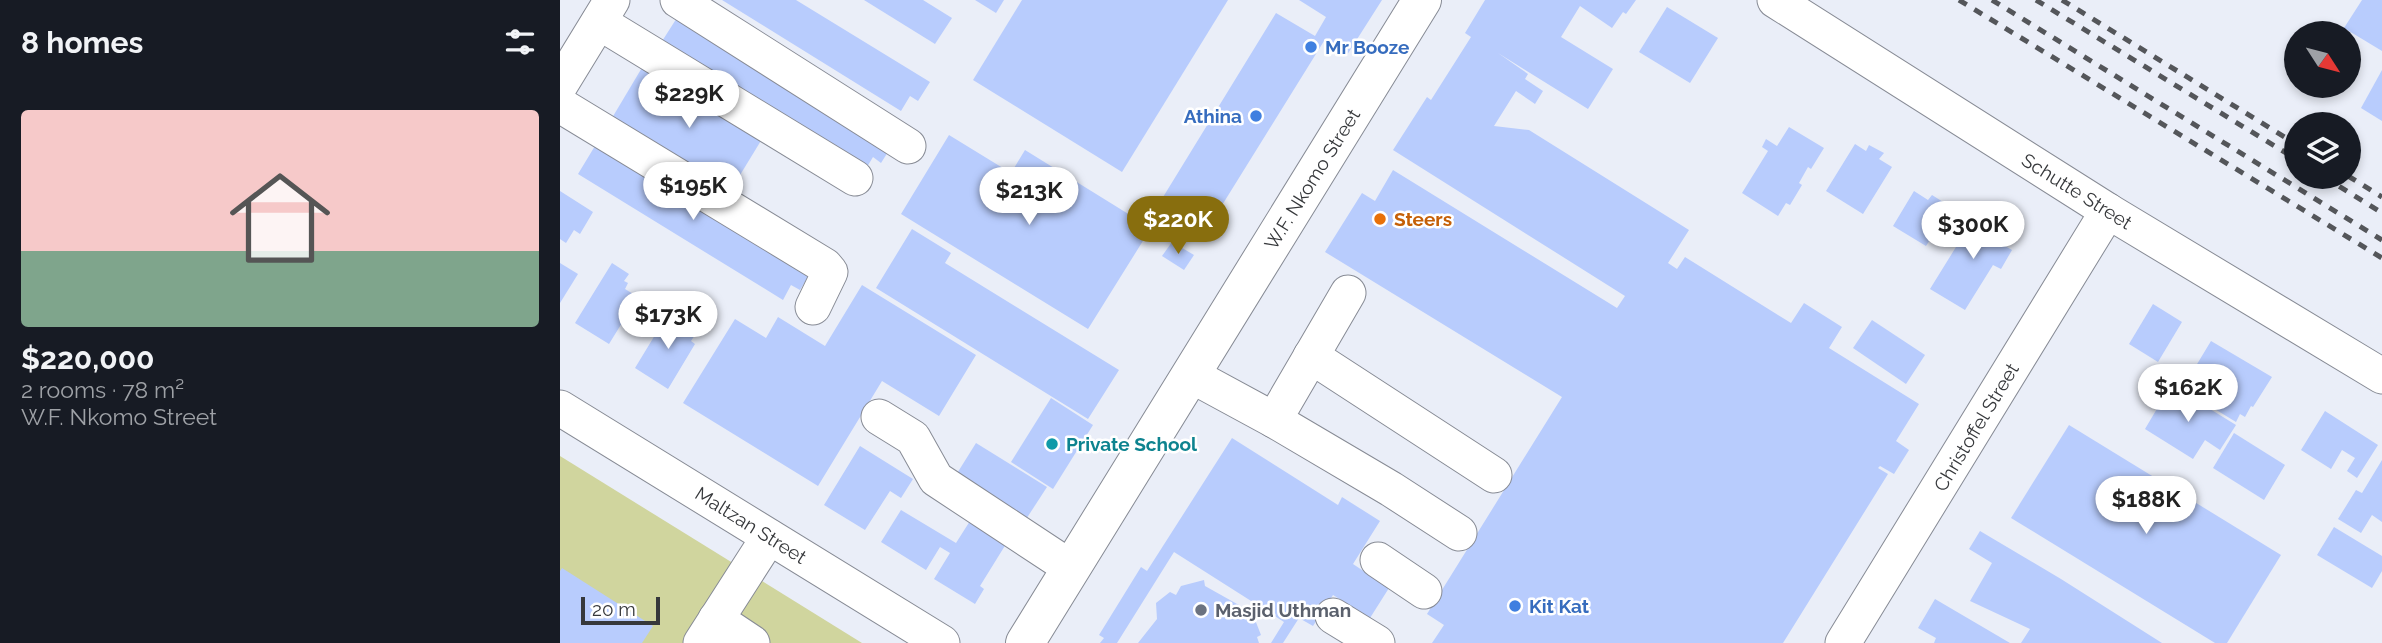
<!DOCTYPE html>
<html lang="en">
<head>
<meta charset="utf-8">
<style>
	:root { --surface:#171b24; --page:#20242c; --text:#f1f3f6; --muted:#9ea1a6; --accent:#886e0e }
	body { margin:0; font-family:Raleway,sans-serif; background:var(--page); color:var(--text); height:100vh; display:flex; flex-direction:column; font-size:26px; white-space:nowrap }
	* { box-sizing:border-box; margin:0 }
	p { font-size:23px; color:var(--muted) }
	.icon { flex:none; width:38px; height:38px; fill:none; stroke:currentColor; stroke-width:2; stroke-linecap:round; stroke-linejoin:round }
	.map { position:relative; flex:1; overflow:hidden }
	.details { display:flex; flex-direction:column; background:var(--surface); width:560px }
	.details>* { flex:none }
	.needle { width:46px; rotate:126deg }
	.tools { position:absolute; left:1724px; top:21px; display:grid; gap:14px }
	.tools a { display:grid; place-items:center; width:77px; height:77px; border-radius:50%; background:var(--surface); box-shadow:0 4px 10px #0003; font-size:35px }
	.scale { position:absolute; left:21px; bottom:18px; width:79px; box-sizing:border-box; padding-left:7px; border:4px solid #36383b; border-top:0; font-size:19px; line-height:24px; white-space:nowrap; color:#36383b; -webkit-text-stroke:5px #fff; paint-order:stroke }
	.price { position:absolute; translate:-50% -60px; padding:0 16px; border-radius:24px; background:#fff; color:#222; font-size:23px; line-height:46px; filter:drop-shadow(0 2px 4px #0008) }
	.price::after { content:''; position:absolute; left:50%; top:42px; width:21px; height:16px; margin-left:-10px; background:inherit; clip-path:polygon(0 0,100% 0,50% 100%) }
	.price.active { background:var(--accent); color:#fff }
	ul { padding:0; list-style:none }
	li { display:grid; align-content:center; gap:14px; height:371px; padding:0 21px }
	li span { display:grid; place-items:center; height:217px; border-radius:7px; color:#555 }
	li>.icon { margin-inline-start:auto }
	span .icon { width:126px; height:126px; fill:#fffc; stroke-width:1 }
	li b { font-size:30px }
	h2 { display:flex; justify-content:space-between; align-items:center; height:84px; padding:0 21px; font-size:30px }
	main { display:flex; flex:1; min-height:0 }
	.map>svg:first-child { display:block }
	.green { fill:#d0d59e }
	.building { fill:#b8ccfd }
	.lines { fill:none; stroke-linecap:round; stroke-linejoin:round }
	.minor-casing { stroke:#878b95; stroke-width:37 }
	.major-casing { stroke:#878b95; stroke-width:40 }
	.minor { stroke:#fff; stroke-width:35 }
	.major { stroke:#fff; stroke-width:38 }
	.rail { stroke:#54565a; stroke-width:5; stroke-dasharray:9 9; stroke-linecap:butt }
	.shop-dot { fill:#3f7fe0; stroke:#fff; stroke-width:2.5 }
	.food-dot { fill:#e8710a; stroke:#fff; stroke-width:2.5 }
	.culture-dot { fill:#0f9aa8; stroke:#fff; stroke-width:2.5 }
	.worship-dot { fill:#6b7280; stroke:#fff; stroke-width:2.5 }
	.labels { text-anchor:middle; stroke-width:5; stroke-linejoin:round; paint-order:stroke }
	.shop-label { font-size:19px; font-weight:bold; fill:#366cbe; stroke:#fff; text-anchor:start }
	.street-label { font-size:19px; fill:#36383b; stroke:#fff }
	.food-label { font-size:19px; font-weight:bold; fill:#c56008; stroke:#fff; text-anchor:start }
	.culture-label { font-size:19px; font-weight:bold; fill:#0d838f; stroke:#fff; text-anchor:start }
	.worship-label { font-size:19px; font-weight:bold; fill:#5b616d; stroke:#fff; text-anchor:start }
</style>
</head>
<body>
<main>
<section class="details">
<h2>8 homes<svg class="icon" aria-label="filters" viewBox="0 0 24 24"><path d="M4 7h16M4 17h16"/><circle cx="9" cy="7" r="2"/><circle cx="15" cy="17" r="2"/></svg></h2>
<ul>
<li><span style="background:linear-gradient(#f6c9c9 65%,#7fa58c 0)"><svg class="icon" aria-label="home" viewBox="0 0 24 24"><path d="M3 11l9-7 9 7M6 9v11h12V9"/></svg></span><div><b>$220,000</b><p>2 rooms · 78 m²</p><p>W.F. Nkomo Street</p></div></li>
</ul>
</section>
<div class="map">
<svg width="1822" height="643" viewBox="0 0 1822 643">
	<rect width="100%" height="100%" fill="#eaeef8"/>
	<!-- green -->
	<polygon class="green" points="0,456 302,643 0,643"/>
	<!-- building -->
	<g class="building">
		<polygon points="162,0 236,0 370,82 358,101 350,96 341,111"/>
		<polygon points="304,0 363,0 392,18 375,44"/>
		<polygon points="415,0 444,0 436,13"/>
		<polygon points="462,0 668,0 562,172 413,80"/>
		<polygon points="739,0 822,0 787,55 764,41 646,231 600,202 716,13 755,36 766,17"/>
		<polygon points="925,0 1076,0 1066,14 1063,12 1052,28 1020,6 1001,37 1053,69 1028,109 938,53 968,74 965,79 983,91 975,104 956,91 934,126 969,130 1129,230 1108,263 1117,269 1125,257 1231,323 1244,303 1282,327 1269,348 1359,404 1336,441 1349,450 1334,474 1320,466 1318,468 1328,474 1223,643 872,643 884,625 867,614 1002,397 765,252 802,193 815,201 833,170 1057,308 1065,296 833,150 867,97 871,100 911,37 905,33"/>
		<polygon points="1802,0 1822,0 1822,51 1784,28"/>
		<polygon points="1107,7 1158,38 1130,83 1079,52"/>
		<polygon points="120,13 333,144 321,163 313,157 304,172 99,46"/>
		<polygon points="83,66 205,134 166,198 52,118"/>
		<polygon points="1822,70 1822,121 1801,108"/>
		<polygon points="1229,127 1264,148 1251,169 1248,167 1239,183 1242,185 1230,205 1226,203 1218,216 1182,193 1208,151 1202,147 1206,139 1217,146"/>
		<polygon points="389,135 451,173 465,150 591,228 528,329 341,214"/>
		<polygon points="38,141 251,272 240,290 231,285 223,300 18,174"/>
		<polygon points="1295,144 1306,151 1309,145 1324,153 1319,159 1332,167 1303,214 1266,191"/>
		<polygon points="0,191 33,212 20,234 14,230 6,243 0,239"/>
		<polygon points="1354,191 1368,200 1372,195 1391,207 1366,246 1333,226"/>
		<polygon points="1417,213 1452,235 1445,246 1452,250 1441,269 1433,265 1405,310 1370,289"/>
		<polygon points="352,229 391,253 385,263 559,370 528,419 316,288"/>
		<polygon points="612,242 634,255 624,270 602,256"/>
		<polygon points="0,263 18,274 0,303"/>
		<polygon points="52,263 69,274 64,281 68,283 65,289 78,297 49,344 15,323"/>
		<polygon points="302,285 416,355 379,416 322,381 258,486 123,403 175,319 206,338 218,317 265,346"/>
		<polygon points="1593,304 1622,322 1598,362 1569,344"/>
		<polygon points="109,312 138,330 131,341 135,344 108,389 75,368"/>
		<polygon points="1312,320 1365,355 1346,384 1293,348"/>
		<polygon points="1651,341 1712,377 1693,407 1691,406 1685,417 1680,414 1676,422 1622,389"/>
		<polygon points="1611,385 1676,425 1660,450 1645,440 1633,459 1585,429"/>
		<polygon points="491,398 533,425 493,489 451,462"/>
		<polygon points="1765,411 1818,445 1797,478 1787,471 1795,458 1782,450 1771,469 1741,450"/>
		<polygon points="1509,425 1721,555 1667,643 1655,643 1451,518"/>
		<polygon points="1674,433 1725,465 1704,500 1653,468"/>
		<polygon points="672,438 778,505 782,497 820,521 793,564 829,588 810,618 773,595 753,626 739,618 723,643 711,643 724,622 614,552 557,643 540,643 544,638 539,635 581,567 587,571"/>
		<polygon points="416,443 487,487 461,527 391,483"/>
		<polygon points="300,446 353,479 341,498 330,491 305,530 264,505"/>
		<polygon points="1822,460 1822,522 1812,515 1801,533 1778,519 1796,490 1802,493"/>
		<polygon points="341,510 396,543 410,521 446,544 420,586 424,589 415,604 374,579 390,553 380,547 366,570 321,542"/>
		<polygon points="1774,527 1822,556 1822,571 1812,588 1757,555"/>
		<polygon points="1420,531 1501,579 1602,643 1461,643 1470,629 1410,601 1432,563 1409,549"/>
		<polygon points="2,568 93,626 82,643 0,643 0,571"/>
		<polygon points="644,580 645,586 686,609 688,614 692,612 701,635 697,637 699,643 578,643 597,619 596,603 610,592 616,595 621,586"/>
		<polygon points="1375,599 1450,643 1374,643 1376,638 1358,628"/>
	</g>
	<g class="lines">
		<!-- minor casing -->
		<g class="minor-casing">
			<g id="minor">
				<polyline points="118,0 348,146"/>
				<polyline points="1215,0 1548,211 1822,376"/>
				<polyline points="39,22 295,178"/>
				<polyline points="0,85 52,0"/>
				<polyline points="0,105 265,266 270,272 253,307"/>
				<polyline points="788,293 714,420 831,489 899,533"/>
				<polyline points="751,356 934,475"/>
				<polyline points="631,375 714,420"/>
				<polyline points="0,408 382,643"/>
				<polyline points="319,417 353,438 376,479 511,568"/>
				<polyline points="818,560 864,591"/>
				<polyline points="773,616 817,643"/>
				<polyline points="156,619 192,643"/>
				<polyline points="141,643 209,537"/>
				<polyline points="1283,643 1548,211"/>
			</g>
		</g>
		<!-- major casing -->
		<g class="major-casing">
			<polyline id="major" points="465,643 862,0"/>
		</g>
		<!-- minor -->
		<use href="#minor" class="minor"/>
		<!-- major -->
		<use href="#major" class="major"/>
		<!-- rail -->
		<g class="rail">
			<polyline points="1399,0 1822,258"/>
			<polyline points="1432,0 1822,240"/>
			<polyline points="1476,0 1736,159"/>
			<polyline points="1502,0 1736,144"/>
			<polyline points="1788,176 1822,197"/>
			<polyline points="1764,177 1822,213"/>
		</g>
	</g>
	<!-- markers -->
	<g class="shop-dot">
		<circle cx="751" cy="47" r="7"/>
		<circle cx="696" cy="116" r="7"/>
		<circle cx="955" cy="606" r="7"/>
	</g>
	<circle class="food-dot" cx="820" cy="219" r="7"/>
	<circle class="culture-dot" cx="492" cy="444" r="7"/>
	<circle class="worship-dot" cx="641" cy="610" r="7"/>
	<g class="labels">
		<!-- shop labels -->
		<g class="shop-label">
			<text x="765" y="54">Mr Booze</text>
			<text x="682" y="123" text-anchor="end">Athina</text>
			<text x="969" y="613">Kit Kat</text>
		</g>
		<!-- street labels -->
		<g class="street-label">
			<text transform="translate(752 179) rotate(-58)" y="7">W.F. Nkomo Street</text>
			<text transform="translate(1517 191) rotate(32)" y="7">Schutte Street</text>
			<text transform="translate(1416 427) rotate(-59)" y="7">Christoffel Street</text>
			<text transform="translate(191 525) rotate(32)" y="7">Maltzan Street</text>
		</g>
		<!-- food labels -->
		<g class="food-label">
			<text x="834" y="226">Steers</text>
		</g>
		<!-- culture labels -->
		<g class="culture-label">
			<text x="506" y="451">Private School</text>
		</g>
		<!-- worship labels -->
		<g class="worship-label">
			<text x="655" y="617">Masjid Uthman</text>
		</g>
	</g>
</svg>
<div class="tools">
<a><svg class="needle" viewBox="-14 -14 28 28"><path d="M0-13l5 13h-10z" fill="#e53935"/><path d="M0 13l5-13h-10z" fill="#9ea1a6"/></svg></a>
<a><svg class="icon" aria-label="layers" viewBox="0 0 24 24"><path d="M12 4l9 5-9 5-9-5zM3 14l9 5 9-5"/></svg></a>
</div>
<div class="scale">20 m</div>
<b class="price" style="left:129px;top:130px">$229K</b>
<b class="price" style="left:133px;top:222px">$195K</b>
<b class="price" style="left:469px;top:227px">$213K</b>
<b class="price active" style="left:618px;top:256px">$220K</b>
<b class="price" style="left:1413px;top:261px">$300K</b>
<b class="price" style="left:108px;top:351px">$173K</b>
<b class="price" style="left:1628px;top:424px">$162K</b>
<b class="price" style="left:1586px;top:536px">$188K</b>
</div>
</main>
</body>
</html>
